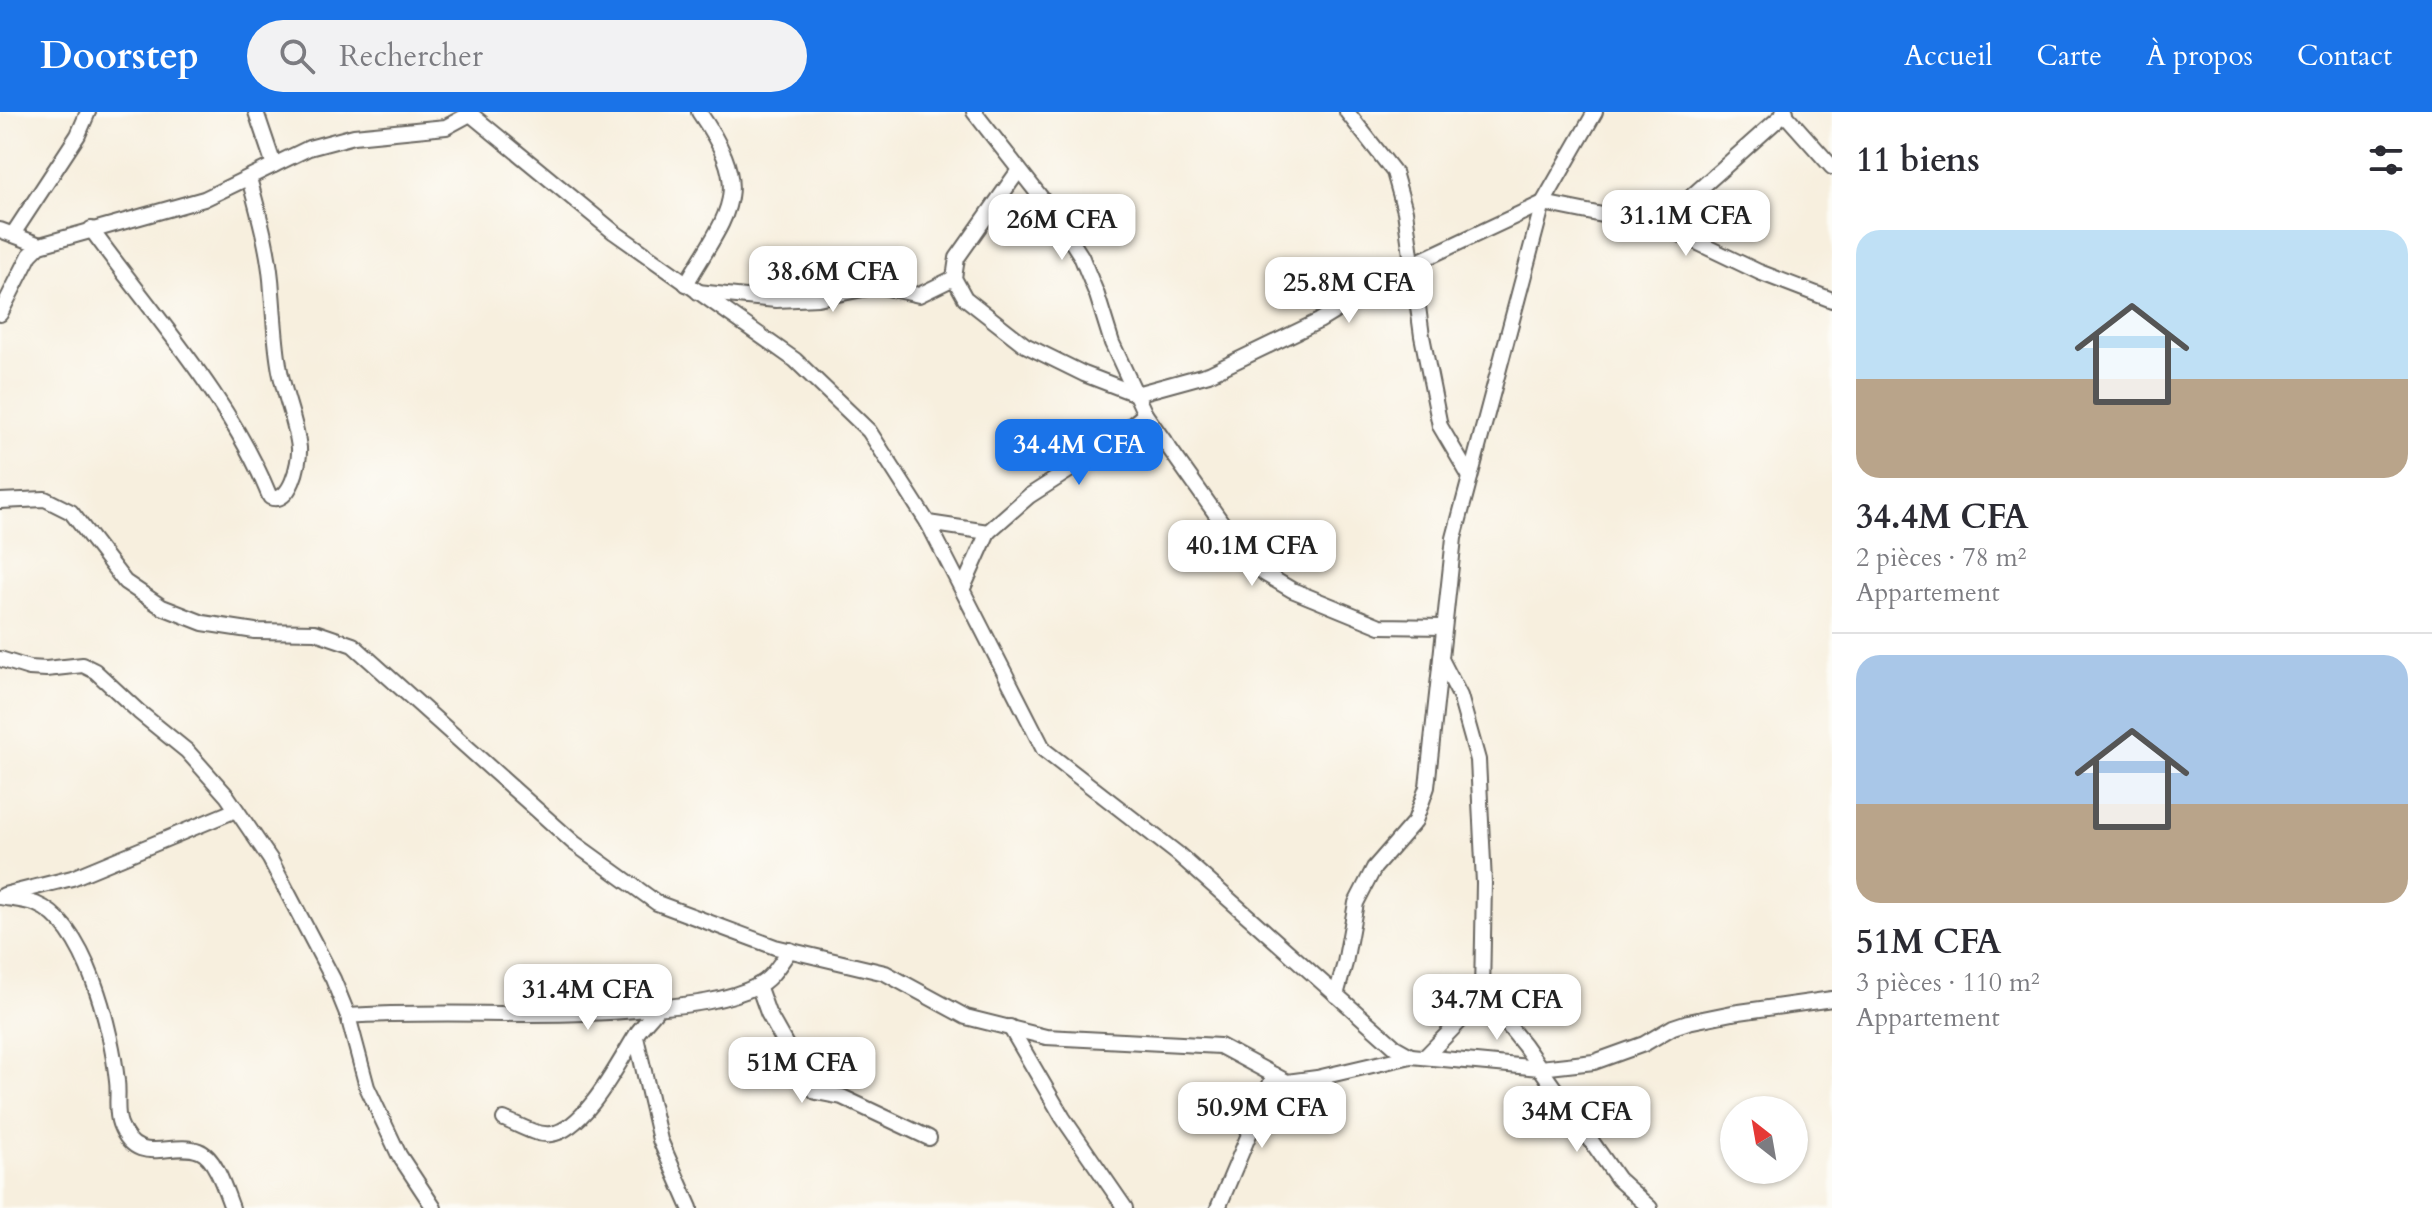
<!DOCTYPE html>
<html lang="fr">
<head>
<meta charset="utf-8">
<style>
	:root { --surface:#fff; --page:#f2f2f3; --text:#2b2b33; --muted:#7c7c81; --line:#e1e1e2; --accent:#1a73e8 }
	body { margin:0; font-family:Cardo,serif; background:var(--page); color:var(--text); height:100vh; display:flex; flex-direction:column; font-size:30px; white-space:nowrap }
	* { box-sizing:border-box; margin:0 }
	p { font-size:26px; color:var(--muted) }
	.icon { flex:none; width:44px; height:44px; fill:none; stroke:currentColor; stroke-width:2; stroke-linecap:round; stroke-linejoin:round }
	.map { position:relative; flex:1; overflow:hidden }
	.side { display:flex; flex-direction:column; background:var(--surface); width:600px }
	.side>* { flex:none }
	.needle { width:52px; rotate:329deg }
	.fabs { position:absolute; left:1720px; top:984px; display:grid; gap:16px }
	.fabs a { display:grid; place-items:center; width:88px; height:88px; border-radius:50%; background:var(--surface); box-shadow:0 2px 6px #0004; font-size:40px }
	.price { position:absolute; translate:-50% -68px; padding:0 18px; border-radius:16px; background:#fff; color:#222; font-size:26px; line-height:52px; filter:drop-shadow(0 2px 4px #0008) }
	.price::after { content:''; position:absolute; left:50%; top:48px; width:24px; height:18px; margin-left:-12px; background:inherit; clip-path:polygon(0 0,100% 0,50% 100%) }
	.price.current { background:var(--accent); color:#fff }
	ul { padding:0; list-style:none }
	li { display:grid; align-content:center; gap:16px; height:424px; padding:0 24px }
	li+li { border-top:2px solid var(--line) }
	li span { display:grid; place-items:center; height:248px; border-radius:24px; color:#555 }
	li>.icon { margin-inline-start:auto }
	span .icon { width:144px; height:144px; fill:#fffc; stroke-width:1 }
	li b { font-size:34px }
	h2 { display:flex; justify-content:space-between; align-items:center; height:96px; padding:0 24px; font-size:34px }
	header { display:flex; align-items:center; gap:48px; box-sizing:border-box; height:112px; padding:0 40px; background:var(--accent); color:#fff }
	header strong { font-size:38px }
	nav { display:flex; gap:44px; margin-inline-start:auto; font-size:28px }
	.search { width:560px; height:72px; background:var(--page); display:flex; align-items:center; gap:20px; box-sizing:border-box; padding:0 28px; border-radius:44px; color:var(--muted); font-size:30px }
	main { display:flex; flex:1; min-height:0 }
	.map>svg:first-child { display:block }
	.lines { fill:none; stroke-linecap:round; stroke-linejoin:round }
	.street-casing { stroke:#696660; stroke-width:18 }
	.street { stroke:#fff; stroke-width:14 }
</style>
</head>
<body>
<header>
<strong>Doorstep</strong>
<div class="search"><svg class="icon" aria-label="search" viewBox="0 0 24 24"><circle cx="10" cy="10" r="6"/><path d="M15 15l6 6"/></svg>Rechercher</div>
<nav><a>Accueil</a><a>Carte</a><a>À propos</a><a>Contact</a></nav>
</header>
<main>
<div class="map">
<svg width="1832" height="1096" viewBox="0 0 1832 1096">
	<rect width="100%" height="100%" fill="#fdfcf7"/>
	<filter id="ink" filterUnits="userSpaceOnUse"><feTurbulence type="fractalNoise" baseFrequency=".0125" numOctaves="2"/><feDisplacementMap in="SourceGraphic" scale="16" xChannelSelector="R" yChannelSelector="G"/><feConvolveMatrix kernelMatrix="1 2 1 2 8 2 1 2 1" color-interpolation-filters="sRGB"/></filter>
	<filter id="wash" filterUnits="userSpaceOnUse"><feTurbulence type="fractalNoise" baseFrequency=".006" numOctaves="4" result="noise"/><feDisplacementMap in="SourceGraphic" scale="32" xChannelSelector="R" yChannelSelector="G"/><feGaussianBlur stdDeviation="1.8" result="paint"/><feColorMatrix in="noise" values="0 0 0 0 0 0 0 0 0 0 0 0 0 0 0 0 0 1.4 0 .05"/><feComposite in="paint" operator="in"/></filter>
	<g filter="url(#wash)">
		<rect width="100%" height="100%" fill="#f7efde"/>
	</g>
	<g filter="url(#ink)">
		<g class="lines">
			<!-- street casing -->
			<g class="street-casing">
				<g id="street">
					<polyline points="256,0 274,53"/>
					<polyline points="468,0 614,120 795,248 869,319 928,411 1044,638 1178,742 1395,935 1411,944 1540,956 1594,950 1644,932 1673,915 1688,910 1732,901 1832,887"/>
					<polyline points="974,0 1054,102 1081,144 1097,183 1112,231 1145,302 1242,439 1265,462 1292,478 1380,514 1444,515"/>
					<polyline points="1347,0 1394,60 1405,99 1422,224 1440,314 1470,365"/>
					<polyline points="1783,0 1832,55"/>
					<polyline points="1019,58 957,146 954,166 965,186 1025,233 1084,262 1136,282 1209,262 1319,209 1411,153 1543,91 1667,116 1759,160 1832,188"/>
					<polyline points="1667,116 1693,83 1786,0"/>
					<path d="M91,117C153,203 230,286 270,385C290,394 300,351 299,336C296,308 283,281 279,253C275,228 274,204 272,180C270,141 259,103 249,66"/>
					<polyline points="0,118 40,133"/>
					<polyline points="13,122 78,23 88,0"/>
					<path d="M686,172C730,97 754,80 699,0"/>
					<polyline points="1375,175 1416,186"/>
					<polyline points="698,180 776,188 818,186 878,174 919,183 954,166"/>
					<polyline points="0,202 30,143 40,133 204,87 309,36 354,24 446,15 470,2"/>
					<polyline points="0,389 45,387 71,400 125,470 162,495 203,511 255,519 315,520 353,533 574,731 657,791 775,835 885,861 966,905 1046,925 1220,934 1287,970 1317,966 1411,944"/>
					<polyline points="928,411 988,420"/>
					<polyline points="963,476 988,420 1029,384 1107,334 1145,302"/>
					<polyline points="0,547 29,556 46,557 83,553 95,559 139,600 187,639 227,684 270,747 333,867 348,904 367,975 399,1043 434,1096"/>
					<polyline points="4,783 72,766 236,698"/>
					<path d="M0,785C11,787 26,788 36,792C87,812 112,921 117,969C119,983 115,999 120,1012C137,1057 170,1028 199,1039C216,1045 226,1081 232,1096"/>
					<polyline points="758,873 768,901 805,967 816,980 842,985 929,1026"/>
					<polyline points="1482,881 1524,933 1618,1067 1650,1096"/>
					<polyline points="1336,883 1345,851 1356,791 1374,756 1415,709 1427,675 1454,426 1543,91 1595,0"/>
					<path d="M348,904C450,897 553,908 655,896C689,893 726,889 757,874C772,867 780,851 790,838"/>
					<polyline points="1010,915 1063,1006 1125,1096"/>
					<polyline points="636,925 660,1028 690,1096"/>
					<polyline points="1425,945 1462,907 1482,881 1484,771 1478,648 1460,584 1441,547"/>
					<path d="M504,1007C519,1013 536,1024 551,1022C586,1018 621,946 638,920C644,912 652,904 658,896"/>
					<polyline points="1218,1096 1274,963"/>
				</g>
			</g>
			<!-- street -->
			<use href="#street" class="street"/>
		</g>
	</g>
</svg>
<div class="fabs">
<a><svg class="needle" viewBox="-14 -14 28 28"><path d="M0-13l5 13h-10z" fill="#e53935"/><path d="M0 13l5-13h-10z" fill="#7c7c81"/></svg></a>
</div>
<b class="price" style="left:1686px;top:146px">31.1M CFA</b>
<b class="price" style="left:1062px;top:150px">26M CFA</b>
<b class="price" style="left:833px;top:202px">38.6M CFA</b>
<b class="price" style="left:1349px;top:213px">25.8M CFA</b>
<b class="price current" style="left:1079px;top:375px">34.4M CFA</b>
<b class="price" style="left:1252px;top:476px">40.1M CFA</b>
<b class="price" style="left:588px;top:920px">31.4M CFA</b>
<b class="price" style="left:1497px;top:930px">34.7M CFA</b>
<b class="price" style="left:802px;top:993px">51M CFA</b>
<b class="price" style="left:1262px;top:1038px">50.9M CFA</b>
<b class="price" style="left:1577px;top:1042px">34M CFA</b>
</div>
<section class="side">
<h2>11 biens<svg class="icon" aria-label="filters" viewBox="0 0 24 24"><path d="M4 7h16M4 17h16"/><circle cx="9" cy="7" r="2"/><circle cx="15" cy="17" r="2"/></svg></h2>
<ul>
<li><span style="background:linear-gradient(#bfe0f5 60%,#b9a48a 0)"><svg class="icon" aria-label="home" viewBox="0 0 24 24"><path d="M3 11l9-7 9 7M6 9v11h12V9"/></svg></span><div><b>34.4M CFA</b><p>2 pièces · 78 m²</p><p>Appartement</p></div></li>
<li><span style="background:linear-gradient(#a9c7e8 60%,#b9a48a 0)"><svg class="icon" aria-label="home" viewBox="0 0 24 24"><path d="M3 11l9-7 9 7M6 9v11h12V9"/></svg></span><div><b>51M CFA</b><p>3 pièces · 110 m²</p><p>Appartement</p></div></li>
</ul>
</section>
</main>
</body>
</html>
